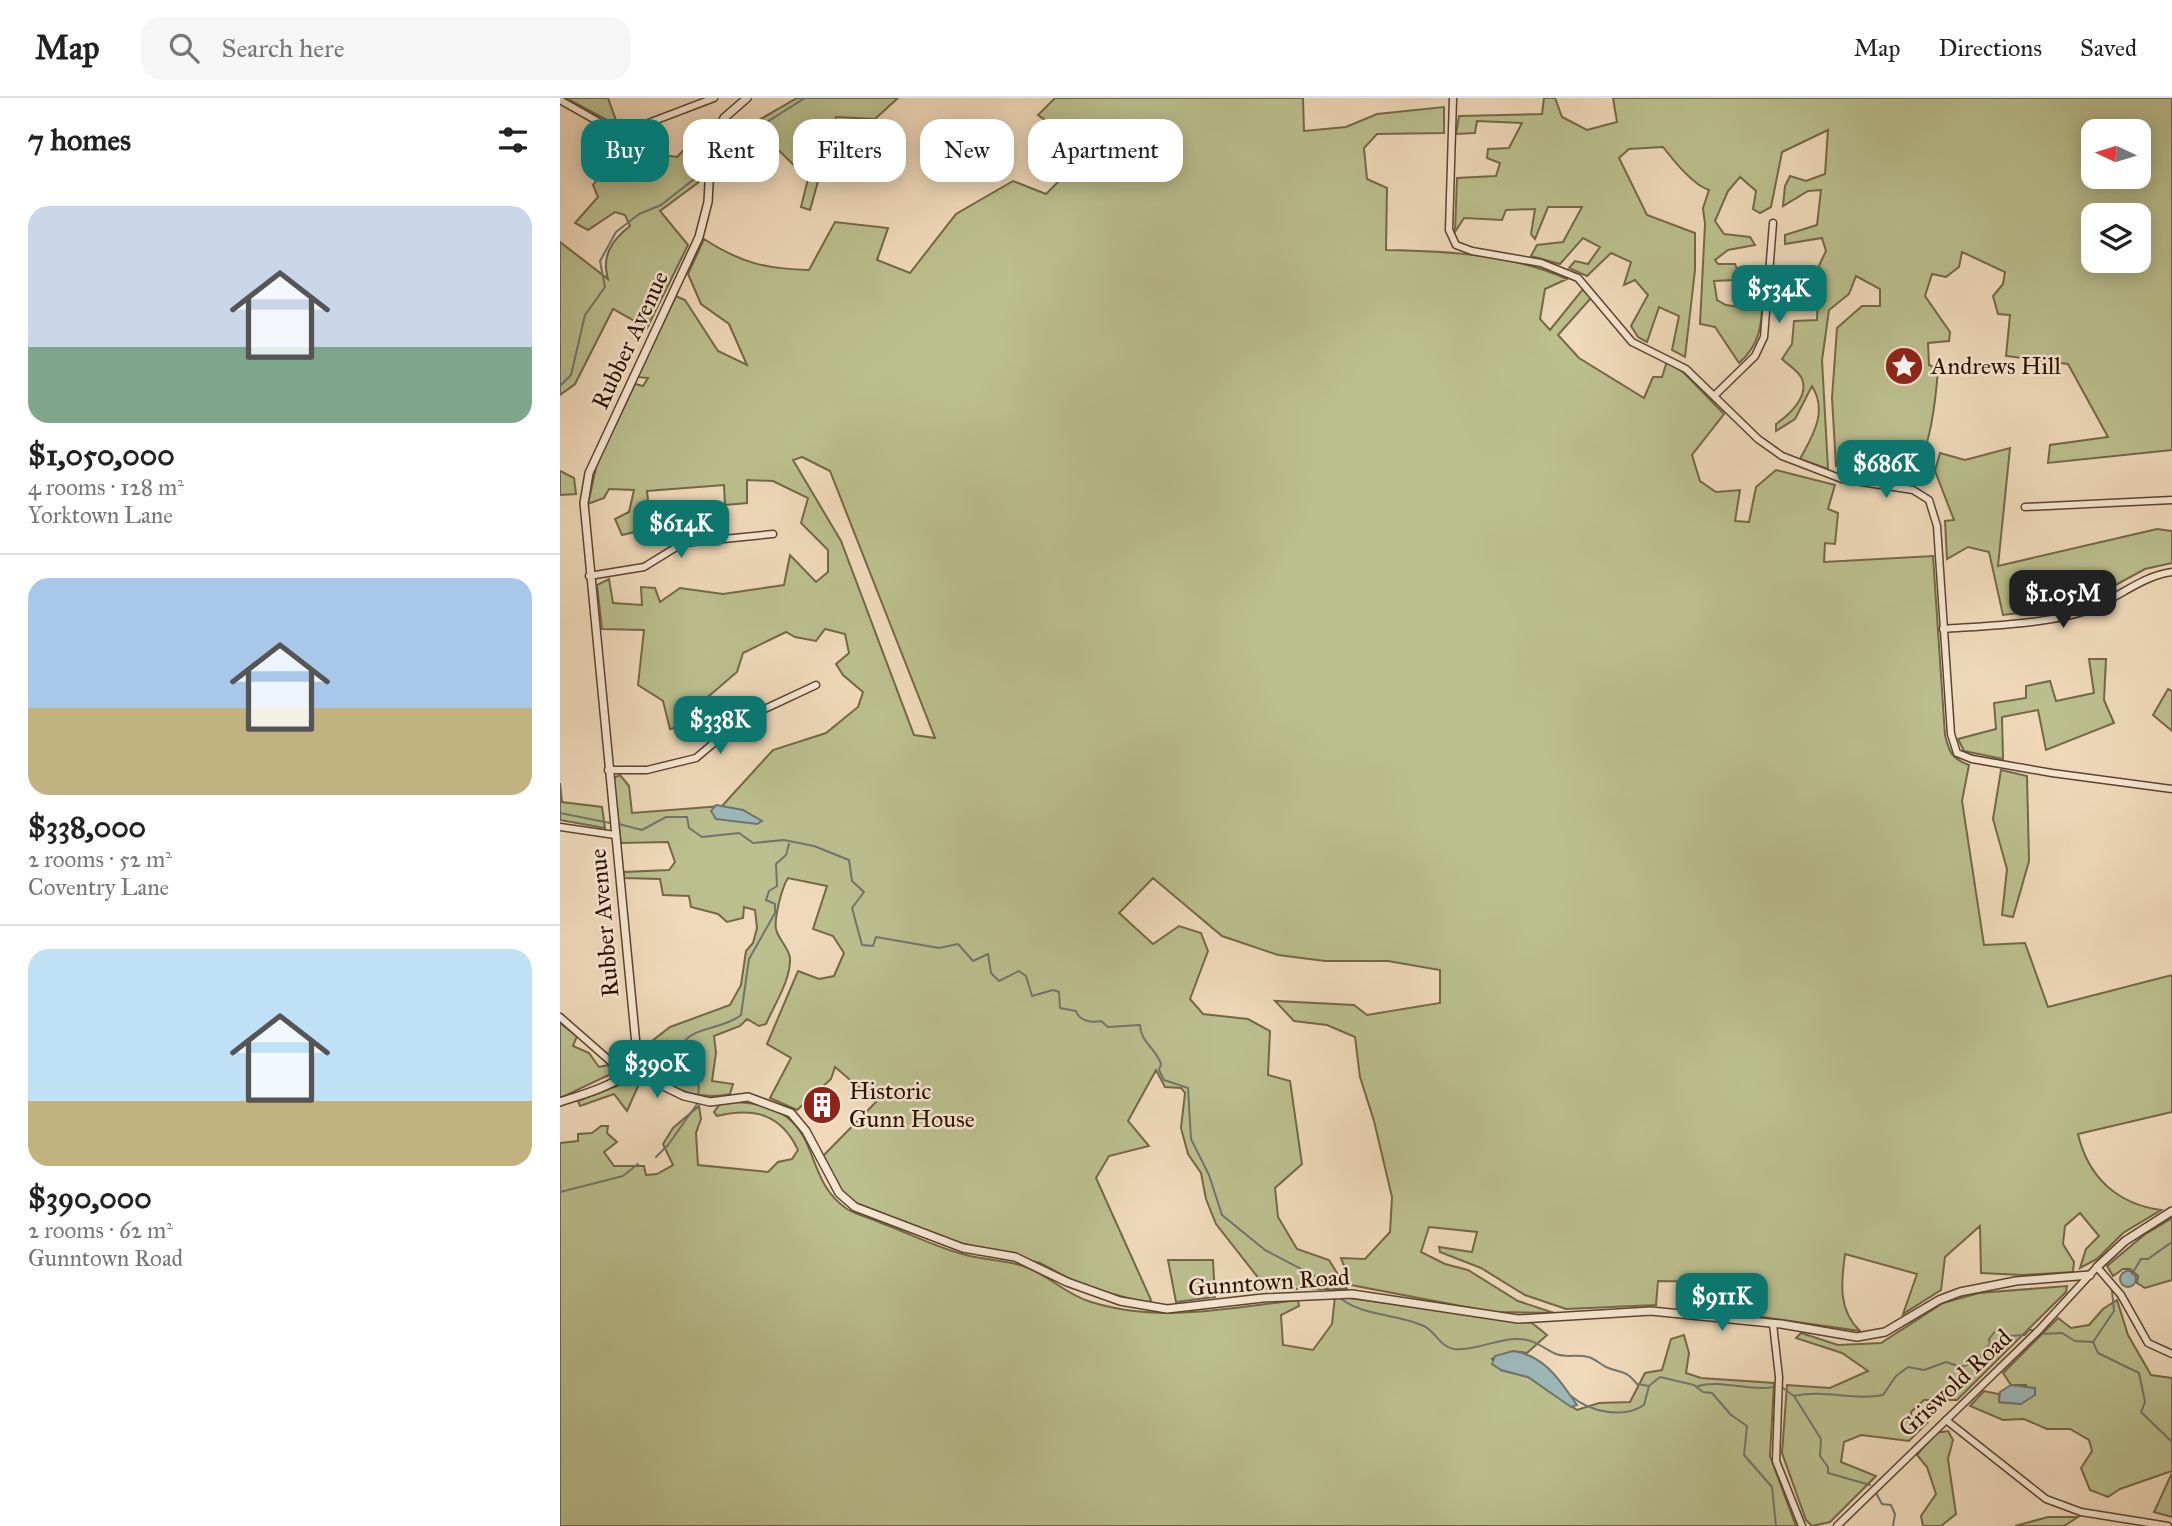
<!DOCTYPE html>
<html lang="en">
<head>
<meta charset="utf-8">
<style>
	:root { --surface:#fff; --page:#f6f6f6; --text:#222; --muted:#767676; --line:#e0e0e0; --accent:#0f766e }
	body { margin:0; font-family:"IM FELL Great Primer",serif; background:var(--page); color:var(--text); height:100vh; display:flex; flex-direction:column; font-size:26px; white-space:nowrap }
	* { box-sizing:border-box; margin:0 }
	p { font-size:23px; color:var(--muted) }
	.icon { flex:none; width:38px; height:38px; fill:none; stroke:currentColor; stroke-width:2; stroke-linecap:round; stroke-linejoin:round }
	.map { position:relative; flex:1; overflow:hidden }
	.drawer { display:flex; flex-direction:column; background:var(--surface); width:560px }
	.drawer>* { flex:none }
	.banner { position:absolute; left:21px; top:21px; width:665px; height:63px; display:flex; gap:14px }
	.needle { width:46px; rotate:274deg }
	.controls { position:absolute; left:1521px; top:21px; display:grid; gap:14px }
	.controls a { display:grid; place-items:center; width:70px; height:70px; border-radius:14px; background:var(--surface); box-shadow:0 4px 18px #0003; font-size:35px }
	.price { position:absolute; translate:-50% -60px; padding:0 16px; border-radius:14px; background:var(--accent); color:#fff; font-size:23px; line-height:46px; filter:drop-shadow(0 2px 4px #0008) }
	.price::after { content:''; position:absolute; left:50%; top:42px; width:21px; height:16px; margin-left:-10px; background:inherit; clip-path:polygon(0 0,100% 0,50% 100%) }
	.price.selected { background:#222; color:#fff }
	ul { padding:0; list-style:none }
	li { display:grid; align-content:center; gap:14px; height:371px; padding:0 28px }
	li+li { border-top:2px solid var(--line) }
	li span { display:grid; place-items:center; height:217px; border-radius:21px; color:#555 }
	li>.icon { margin-inline-start:auto }
	span .icon { width:126px; height:126px; fill:#fffc; stroke-width:1 }
	li b { font-size:30px }
	h2 { display:flex; justify-content:space-between; align-items:center; height:84px; padding:0 28px; font-size:30px }
	.pill { padding:0 24px; border-radius:21px; background:var(--surface); box-shadow:0 4px 18px #0003; font-size:24px; line-height:63px }
	.pill.selected { background:var(--accent); color:#fff }
	header { display:flex; align-items:center; gap:42px; box-sizing:border-box; height:98px; padding:0 35px; background:var(--surface); border-bottom:2px solid var(--line) }
	header strong { font-size:33px }
	nav { display:flex; gap:38px; margin-inline-start:auto; font-size:24px }
	.search { width:490px; height:63px; background:var(--page); display:flex; align-items:center; gap:18px; box-sizing:border-box; padding:0 24px; border-radius:21px; color:var(--muted); font-size:26px }
	main { display:flex; flex:1; min-height:0 }
	.map>svg:first-child { display:block }
	.green { fill:#bbbf8e; stroke:#746847; stroke-width:2; fill-rule:evenodd }
	.water { fill:#9db8b9; stroke:#70756f; stroke-width:2 }
	.lines { fill:none; stroke-linecap:round; stroke-linejoin:round }
	.stream { stroke:#70756f; stroke-width:2 }
	.minor-casing { stroke:#5e432e; stroke-width:9 }
	.tertiary-casing { stroke:#5e432e; stroke-width:10 }
	.minor { stroke:#f5e6d2; stroke-width:6 }
	.tertiary { stroke:#f5e6d2; stroke-width:7 }
	.labels { text-anchor:middle; stroke-width:5; stroke-linejoin:round; paint-order:stroke }
	.street-label { font-size:24px; fill:#2d1100; stroke:#f5e6d2 }
	.poi-label { font-size:24px; fill:#2d1100; stroke:#f5e6d2; text-anchor:start }
</style>
</head>
<body>
<header>
<strong>Map</strong>
<div class="search"><svg class="icon" aria-label="search" viewBox="0 0 24 24"><circle cx="10" cy="10" r="6"/><path d="M15 15l6 6"/></svg>Search here</div>
<nav><a>Map</a><a>Directions</a><a>Saved</a></nav>
</header>
<main>
<section class="drawer">
<h2>7 homes<svg class="icon" aria-label="filters" viewBox="0 0 24 24"><path d="M4 7h16M4 17h16"/><circle cx="9" cy="7" r="2"/><circle cx="15" cy="17" r="2"/></svg></h2>
<ul>
<li><span style="background:linear-gradient(#c9d6e8 65%,#7fa58c 0)"><svg class="icon" aria-label="home" viewBox="0 0 24 24"><path d="M3 11l9-7 9 7M6 9v11h12V9"/></svg></span><div><b>$1,050,000</b><p>4 rooms · 128 m²</p><p>Yorktown Lane</p></div></li>
<li><span style="background:linear-gradient(#a9c7e8 60%,#c2b280 0)"><svg class="icon" aria-label="home" viewBox="0 0 24 24"><path d="M3 11l9-7 9 7M6 9v11h12V9"/></svg></span><div><b>$338,000</b><p>2 rooms · 52 m²</p><p>Coventry Lane</p></div></li>
<li><span style="background:linear-gradient(#bfe0f5 70%,#c2b280 0)"><svg class="icon" aria-label="home" viewBox="0 0 24 24"><path d="M3 11l9-7 9 7M6 9v11h12V9"/></svg></span><div><b>$390,000</b><p>2 rooms · 62 m²</p><p>Gunntown Road</p></div></li>
</ul>
</section>
<div class="map">
<svg width="1612" height="1428" viewBox="0 0 1612 1428">
	<rect width="100%" height="100%" fill="#efd9ba"/>
	<filter id="stains"><feTurbulence type="fractalNoise" baseFrequency=".00286" numOctaves="4"/><feColorMatrix values="0 0 0 0 .2 0 0 0 0 .09 0 0 0 0 .02 0 0 0 .5 -.17"/></filter>
	<radialGradient id="worn" r=".72"><stop offset=".6" stop-color="#630" stop-opacity="0"/><stop offset="1" stop-color="#630" stop-opacity=".3"/></radialGradient>
	<!-- green -->
	<g class="green">
		<polygon points="6,0 48,0 58,28"/>
		<polygon points="237,0 338,0 315,21 276,19 250,112 241,109 248,81 192,26"/>
		<path d="M495,0H743L744,33L786,29L817,16L884,9V35L817,36L804,50L807,81L827,90L826,152C886,153 952,156 1007,181L985,191L980,221L990,232L1023,191L1031,200L998,237L1019,260L1084,300L1093,279H1102L1107,263L1124,275L1164,316L1132,357L1140,383L1156,394L1180,392L1175,423L1189,424L1196,389L1216,372L1275,387L1268,411L1278,415L1275,446L1265,445L1264,464L1373,458L1385,637C1389,654 1392,661 1409,667L1402,703L1424,847L1465,845L1488,909L1612,877V1014L1518,1036C1528,1079 1557,1106 1601,1112L1563,1135L1537,1161L1520,1170L1526,1151L1539,1138L1520,1115L1505,1128L1503,1146L1514,1164L1513,1174L1462,1177L1421,1175L1420,1128L1385,1159L1381,1192L1343,1216L1357,1176L1285,1156C1281,1185 1278,1212 1300,1233L1146,1211L1152,1184L1098,1183L1096,1207L1006,1211L965,1197L921,1170L880,1154L879,1149L912,1154L917,1134L869,1129L861,1154L885,1166L908,1172L958,1203L994,1215L932,1214L791,1187L781,1160L805,1161L830,1134L832,1099L814,1023L800,979L795,939L767,927L734,923L715,903L794,907L807,917L880,905V872L828,863H765L718,857L662,838L593,780L559,815L593,846L619,828L641,835L648,853L630,901L643,916L688,921L710,933L708,977L730,983L742,1066L715,1090L718,1119L737,1151L769,1162L787,1191H707L656,1126L646,1101L641,1075L628,1056L621,1030L625,995L621,990L605,989L596,972L568,1023L589,1048L549,1058L536,1080L591,1202L587,1205L525,1189L480,1165L393,1143L293,1104L282,1094L263,1058L316,1004L275,969L271,981L237,1012L210,1000L231,960L207,946L238,873L259,881L274,878L284,855L273,838L253,831L267,788L228,780C222,789 214,820 216,831C218,841 229,850 230,860C231,882 214,907 206,926L199,928L187,921L180,928L154,938L156,955L152,983L173,986L170,996C142,1002 106,993 88,969L95,959L88,946L110,929L170,907L181,887L186,853L193,845L197,830L195,812L184,809L183,820L167,824L158,816L131,809L129,798L103,797L100,781L64,780V774L109,772L115,764L108,744L61,745L53,680L60,677L69,688L72,715L162,708L213,652L266,635L298,609L303,594L283,577L276,566L289,555L285,536L265,531L256,543L235,539L226,534L183,555L177,574L142,604L119,629L110,631L103,603L78,587L84,532L42,531L37,487L49,481L53,505L82,507L81,489L95,490L100,504L120,490L163,496L224,487L230,457L256,484L268,474V452L241,425L248,400L213,383L187,382V405L165,407L164,387L87,393L91,430L62,437L55,421L69,414L74,392L49,391L44,400L28,406L37,365L75,286L83,288L88,280L77,279L116,198L125,202L158,253L187,267L169,226L141,206L128,176L144,141C181,165 206,171 249,172L275,124L328,130L317,162L350,175L396,116L453,83L486,96L529,53L478,17ZM242,359L270,373L375,640L354,637L281,443L233,362Z"/>
		<path d="M984,0H995L1002,19L1027,32L1057,24L1053,0H1612V352L1488,365L1490,347L1548,339L1508,266L1446,258L1450,217L1438,216L1433,198L1443,186L1445,174L1402,154L1399,169L1386,179L1372,176L1365,198L1390,234L1389,243L1368,245L1369,267L1378,271C1375,312 1370,346 1353,384L1276,368L1272,300L1277,230L1302,208H1320V191L1296,178L1289,196L1269,212L1262,262L1268,371L1240,361C1253,337 1268,314 1252,288L1235,321L1216,333V326C1229,317 1249,299 1242,281C1239,273 1228,267 1222,261L1232,246L1234,223L1257,222L1258,190L1233,184L1256,174L1266,153L1262,140L1225,146V137L1257,127L1261,92L1248,93L1223,108L1225,88L1230,78L1246,83L1265,76L1268,32L1222,54L1211,109L1200,115L1193,111L1196,93L1180,79L1168,93L1155,123L1164,136L1190,139L1195,147L1168,152L1155,162L1158,166H1175L1179,176L1175,182L1154,183L1157,202L1166,207L1202,212C1201,234 1196,250 1179,265L1155,229L1140,226L1145,126L1143,110L1149,92C1133,87 1114,63 1103,49L1069,51L1059,60L1087,117L1135,135V172L1125,259L1112,252L1119,218L1099,209L1087,244L1078,239L1071,228L1088,197L1075,182L1064,187L1071,164L1051,155L1027,178L1009,170L1015,163L1028,166L1040,149L1023,140L1000,166L971,158L977,147L1003,144L1022,109H988L975,141L971,136L975,111L946,112L942,122L904,120L895,134L897,80L936,78L940,65L927,60L928,51L949,50L962,25L917,23L915,35L896,36L899,18L982,16ZM1578,33V79H1533V33ZM1578,117V163H1533V117Z"/>
		<path d="M150,25L141,51L139,84L100,113L128,147L87,230L53,211L15,286L0,297V144L48,181C41,158 52,142 70,128L65,117L55,114L28,132L15,125L38,99L33,87L52,62L74,42L97,56L117,59Z"/>
		<polygon points="1450,350 1438,468 1597,431 1612,433 1612,465 1585,471 1517,508 1443,517 1429,454 1408,449 1387,461 1385,423 1394,422 1375,373 1380,355 1405,362"/>
		<polygon points="0,373 14,380 16,396 0,397"/>
		<polygon points="1529,561 1546,561 1544,602 1554,625 1486,652 1478,612 1442,619 1443,661 1404,653 1398,641 1436,631 1434,605 1466,600 1466,588 1490,583 1496,603 1534,595"/>
		<polygon points="1608,591 1612,593 1612,633 1593,617"/>
		<polygon points="1441,672 1467,678 1469,763 1453,819 1442,817 1447,771 1433,721"/>
		<polygon points="0,685 2,704 42,709 45,730 0,722"/>
		<polygon points="0,925 17,938 13,948 29,955 39,969 49,967 53,975 0,1000"/>
		<polygon points="70,983 79,986 67,1013 54,996 20,1008 18,1003"/>
		<path d="M177,1004C269,1010 236,1076 287,1111C296,1117 311,1120 321,1125C349,1135 377,1150 406,1157C424,1162 445,1162 463,1168C487,1176 504,1195 528,1203C598,1226 668,1210 738,1202L739,1208L721,1217L723,1247L753,1252L772,1226L775,1198L972,1225L987,1237L967,1255L953,1253L932,1261L941,1272L968,1279L1017,1312L1039,1305L1070,1304L1085,1275L1102,1272L1111,1241L1124,1237L1129,1255L1126,1275L1141,1280L1214,1285L1210,1358L1236,1428H0V1045L18,1043V1036L32,1035L41,1028H48L47,1035L57,1044L44,1054L54,1068H84L86,1077L97,1076L113,1067L103,1046L113,1030L139,1008L141,1021L136,1035L138,1067L208,1074L218,1064L232,1061L238,1052C221,1016 194,1009 157,1018L154,1014L160,1006Z"/>
		<polygon points="1612,1120 1612,1182 1585,1190 1577,1185 1578,1178 1570,1171 1563,1171 1553,1178 1547,1168 1584,1137"/>
		<polygon points="608,1162 653,1162 655,1199 616,1204"/>
		<polygon points="1507,1188 1506,1194 1397,1302 1364,1302 1351,1314 1352,1325 1367,1325 1349,1343 1301,1337 1284,1344 1281,1364 1316,1378 1270,1424 1252,1428 1246,1422 1222,1355 1227,1287 1270,1290 1308,1273 1282,1255 1236,1240 1241,1235 1278,1247 1321,1245 1383,1205 1419,1195"/>
		<polygon points="1557,1202 1568,1237 1591,1277 1612,1280 1612,1373 1560,1391 1548,1399 1530,1392 1521,1370 1532,1353 1529,1342 1510,1331 1487,1331 1464,1321 1443,1322 1410,1308 1424,1293 1439,1296 1439,1304 1461,1306 1466,1287 1451,1287 1443,1275 1498,1220 1511,1230 1529,1227 1543,1211"/>
		<polygon points="1388,1333 1393,1342 1388,1361 1396,1416 1381,1428 1363,1428 1361,1418 1376,1396 1367,1369 1357,1357 1375,1335"/>
		<polygon points="1612,1375 1612,1419 1594,1414"/>
		<polygon points="1488,1419 1518,1419 1504,1428 1455,1428"/>
	</g>
	<!-- water -->
	<g class="water">
		<polygon points="156,707 183,712 202,723 197,726 156,721 151,713"/>
		<circle cx="1568" cy="1181" r="8"/>
		<path d="M953,1253C986,1258 1000,1283 1017,1307L1011,1309L968,1279L941,1272L932,1266L935,1258Z"/>
		<polygon points="1451,1287 1475,1290 1475,1297 1461,1306 1439,1304 1440,1294"/>
	</g>
	<g class="lines">
		<!-- stream -->
		<g class="stream">
			<polyline points="153,65 180,41 245,0"/>
			<polyline points="0,288 11,277 25,217 45,189 40,163 56,134 79,116 101,107 147,71"/>
			<polyline points="0,715 50,725"/>
			<path d="M59,726L82,732L106,719H127L129,730L142,739L179,735L193,745L224,742L254,748L289,762L292,783L304,794L292,810L302,847L313,848L316,839L379,850L398,846L413,863L428,856L431,875L439,883L459,873L466,878L472,898L493,892L499,894L500,910L516,913C519,923 532,925 541,923L548,929L580,927C580,943 596,951 601,966L599,972L604,982L628,990L631,1041L649,1077L662,1117L705,1152L760,1181L778,1195"/>
			<path d="M138,1000C141,974 134,977 121,960C118,926 159,935 181,917L189,861L215,815V806L206,802L209,793L217,788L216,766L226,757L229,746"/>
			<polyline points="96,1059 108,1047 137,1006"/>
			<polyline points="0,1094 63,1078 78,1066"/>
			<polyline points="1572,1176 1581,1161 1588,1161 1612,1144"/>
			<path d="M780,1200C804,1219 836,1215 864,1228C876,1234 880,1249 894,1251C916,1253 935,1241 957,1241C975,1241 981,1249 996,1256C1005,1260 1018,1256 1028,1259C1034,1260 1040,1266 1046,1269C1061,1276 1064,1270 1077,1286L1089,1288"/>
			<polyline points="1480,1236 1502,1235 1515,1243 1533,1244 1554,1213 1552,1193"/>
			<polyline points="1533,1244 1538,1255 1579,1275 1585,1304 1581,1314 1612,1344"/>
			<path d="M1138,1288C1162,1281 1189,1294 1214,1289"/>
			<polyline points="1223,1290 1234,1298 1261,1341 1260,1358 1268,1369 1268,1375 1310,1387"/>
			<path d="M1011,1298C1030,1314 1063,1321 1084,1307L1089,1288L1100,1279L1134,1287L1143,1294L1152,1295L1171,1317L1187,1328L1184,1357L1212,1389L1216,1428"/>
			<path d="M1234,1298C1264,1291 1293,1303 1323,1297L1336,1278L1348,1269L1364,1272L1386,1264L1401,1269L1418,1263L1425,1250L1430,1247L1429,1241L1437,1231L1442,1230L1449,1238L1465,1237L1469,1232H1474"/>
			<polyline points="1316,1395 1322,1406 1331,1407 1335,1416 1333,1428"/>
		</g>
		<!-- minor casing -->
		<g class="minor-casing">
			<g id="minor">
				<polyline points="893,0 889,132 896,147 912,153 981,165 1018,180 1072,244 1126,271 1198,341 1222,358 1282,381 1353,392 1369,402 1377,428 1391,636 1397,655 1412,661 1492,675 1612,691"/>
				<polyline points="0,2 53,32 70,32 154,0"/>
				<polyline points="1154,298 1195,258 1204,239 1213,125"/>
				<polyline points="1465,409 1612,402"/>
				<polyline points="29,478 84,469 123,445 213,436"/>
				<path d="M1383,531C1424,528 1490,526 1528,512C1557,501 1581,478 1612,474"/>
				<polyline points="48,672 87,672 136,660 181,622 256,587"/>
				<polyline points="0,729 55,737"/>
				<polyline points="0,919 65,976"/>
				<polyline points="1213,1226 1219,1279 1216,1363 1242,1428"/>
				<polyline points="1386,1322 1486,1401 1521,1414 1608,1428"/>
				<polyline points="1277,1428 1479,1232 1537,1169 1561,1197 1588,1245 1612,1256"/>
			</g>
		</g>
		<!-- tertiary casing -->
		<g class="tertiary-casing">
			<g id="tertiary">
				<polyline points="187,0 164,20 151,49 148,104 139,139 29,375 24,405 77,957 89,981 124,998 150,1004 188,999 231,1015 246,1033 279,1095 295,1109 403,1150 455,1159 507,1184 560,1203 607,1211 703,1200 792,1196 958,1221 1091,1213 1221,1226 1297,1239 1325,1234 1379,1202 1400,1194 1456,1183 1530,1177"/>
				<polyline points="65,976 88,981"/>
				<path d="M0,1004C25,995 66,987 77,960"/>
				<polyline points="1537,1169 1565,1143 1612,1113"/>
			</g>
		</g>
		<!-- minor -->
		<use href="#minor" class="minor"/>
		<!-- tertiary -->
		<use href="#tertiary" class="tertiary"/>
	</g>
	<!-- icons -->
	<defs>
		<g id="sight-disc" transform="scale(2.0125)"><circle r="9.5" fill="#8f2418" stroke="#f5e6d2"/><path d="M0-6L1.8-2.2L6-1.7L2.9 1.2L3.7 5.4L0 3.3L-3.7 5.4L-2.9 1.2L-6-1.7L-1.8-2.2Z" fill="#fff"/></g>
		<g id="building-disc" transform="scale(2.0125)"><circle r="9.5" fill="#8f2418" stroke="#f5e6d2"/><path d="M-4-6H4V6H1V3H-1V6H-4ZM-2.5-4.3h1.7v1.8h-1.7ZM.8-4.3h1.7v1.8H.8ZM-2.5-1h1.7V.8h-1.7ZM.8-1h1.7V.8H.8Z" fill="#fff"/></g>
	</defs>
	<g fill-rule="evenodd">
		<use href="#sight-disc" x="1344" y="268"/>
		<use href="#building-disc" x="262" y="1007"/>
	</g>
	<g class="labels">
		<!-- street labels -->
		<g class="street-label">
			<text transform="translate(70 242) rotate(-65)" y="8">Rubber Avenue</text>
			<text transform="translate(44 825) rotate(-95)" y="8">Rubber Avenue</text>
			<text transform="translate(709 1184) rotate(-4)" y="8">Gunntown Road</text>
			<text transform="translate(1395 1285) rotate(-43)" y="8">Griswold Road</text>
		</g>
		<!-- poi labels -->
		<g class="poi-label">
			<text x="1371" y="276">Andrews Hill</text>
			<text x="289" y="1001">Historic<tspan x="289" dy="28">Gunn House</tspan></text>
		</g>
	</g>
	<rect width="100%" height="100%" filter="url(#stains)"/>
	<rect width="100%" height="100%" fill="url(#worn)"/>
</svg>
<div class="controls">
<a><svg class="needle" viewBox="-14 -14 28 28"><path d="M0-13l5 13h-10z" fill="#e53935"/><path d="M0 13l5-13h-10z" fill="#767676"/></svg></a>
<a><svg class="icon" aria-label="layers" viewBox="0 0 24 24"><path d="M12 4l9 5-9 5-9-5zM3 14l9 5 9-5"/></svg></a>
</div>
<b class="price" style="left:1219px;top:227px">$534K</b>
<b class="price" style="left:1326px;top:402px">$686K</b>
<b class="price" style="left:121px;top:462px">$614K</b>
<b class="price selected" style="left:1503px;top:532px">$1.05M</b>
<b class="price" style="left:160px;top:658px">$338K</b>
<b class="price" style="left:97px;top:1002px">$390K</b>
<b class="price" style="left:1162px;top:1235px">$911K</b>
<div class="banner">
<a class="pill selected">Buy</a>
<a class="pill">Rent</a>
<a class="pill">Filters</a>
<a class="pill">New</a>
<a class="pill">Apartment</a>
</div>
</div>
</main>
</body>
</html>
